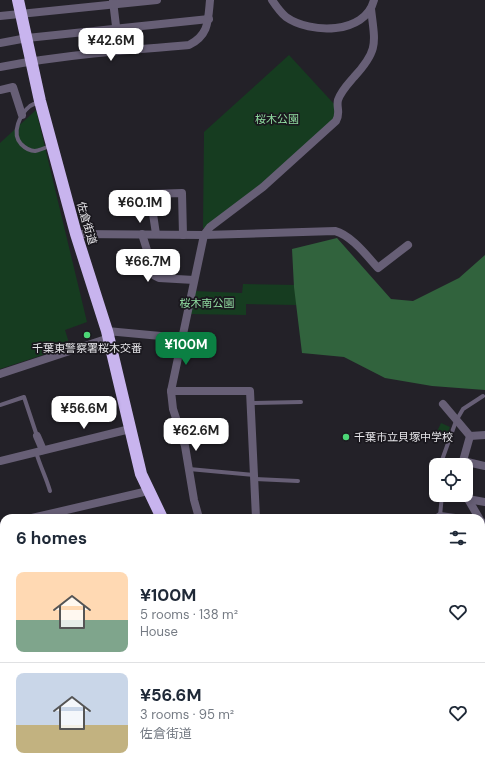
<!DOCTYPE html>
<html lang="en">
<head>
<meta charset="utf-8">
<style>
	:root { --surface:#fff; --page:#f2f2f3; --text:#1f2937; --muted:#747a83; --line:#e0e1e3; --accent:#0b8043 }
	body { margin:0; font-family:"DM Sans","Noto Sans JP",sans-serif; background:var(--page); color:var(--text); height:100vh; display:flex; flex-direction:column; font-size:15px; white-space:nowrap }
	* { box-sizing:border-box; margin:0 }
	p { font-size:13px; color:var(--muted) }
	.icon { flex:none; width:22px; height:22px; fill:none; stroke:currentColor; stroke-width:2; stroke-linecap:round; stroke-linejoin:round }
	.map { position:relative; flex:1; overflow:hidden }
	.sheet { position:absolute; left:0px; top:514px; width:485px; height:256px; display:flex; flex-direction:column; background:var(--surface); border-radius:12px 12px 0 0; box-shadow:0 2px 6px #0003 }
	.sheet>* { flex:none }
	.controls { position:absolute; left:429px; top:458px; display:grid; gap:8px }
	.controls a { display:grid; place-items:center; width:44px; height:44px; border-radius:8px; background:var(--surface); box-shadow:0 2px 6px #0003; font-size:20px }
	.price { position:absolute; translate:-50% -34px; padding:0 9px; border-radius:8px; background:#fff; color:#222; font-size:13px; line-height:26px; filter:drop-shadow(0 1px 2px #0008) }
	.price::after { content:''; position:absolute; left:50%; top:24px; width:12px; height:9px; margin-left:-6px; background:inherit; clip-path:polygon(0 0,100% 0,50% 100%) }
	.price.active { background:var(--accent); color:#fff }
	ul { padding:0; list-style:none }
	li { display:flex; align-items:center; gap:12px; height:100px; padding:0 16px }
	li+li { border-top:1px solid var(--line) }
	li span { display:grid; place-items:center; flex:none; width:112px; height:80px; border-radius:8px; color:#555 }
	li>.icon { margin-inline-start:auto }
	span .icon { width:48px; height:48px; fill:#fffc; stroke-width:1 }
	li b { font-size:17px }
	h2 { display:flex; justify-content:space-between; align-items:center; height:48px; padding:0 16px; font-size:17px }
	.map>svg:first-child { display:block }
	.green { fill:#163c20 }
	.forest { fill:#31633d }
	.lines { fill:none; stroke-linecap:round; stroke-linejoin:round }
	.lane { stroke:#675f76; stroke-width:4 }
	.street { stroke:#675f76; stroke-width:8 }
	.highway { stroke:#c8b4ee; stroke-width:12 }
	.poi-dot { fill:#4cd676; stroke:#1a181e; stroke-width:1.5 }
	.labels { text-anchor:middle; stroke-width:3.5; stroke-linejoin:round; paint-order:stroke }
	.park-label { font-size:11px; fill:#90dba0; stroke:#1a181e }
	.street-label { font-size:11px; fill:#e5e4e8; stroke:#1a181e }
	.poi-label { font-size:11px; fill:#e5e4e8; stroke:#1a181e }
</style>
</head>
<body>
<div class="map">
<svg width="485" height="770" viewBox="0 0 485 770">
	<rect width="100%" height="100%" fill="#232128"/>
	<!-- green -->
	<g class="green">
		<polygon points="289,55 335,105 337,117 257,189 207,229 203,228 204,132"/>
		<polygon points="36,110 87,322 65,330 70,346 0,369 0,143"/>
		<polygon points="243,284 296,285 296,305 246,304 246,315 190,314 194,291 242,293"/>
		<polygon points="441,423 450,427 445,441 435,436"/>
	</g>
	<!-- forest -->
	<polygon class="forest" points="337,238 391,299 413,301 459,278 485,255 485,390 432,386 385,378 344,357 302,353 294,287 292,249"/>
	<g class="lines">
		<!-- lane -->
		<g class="lane">
			<path d="M39,102C36,103 33,104 30,106C20,114 11,133 21,144C25,148 29,151 35,151C40,150 45,148 50,146"/>
			<polyline points="252,403 301,402"/>
			<polyline points="0,405 24,397 37,436"/>
			<path d="M36,452C40,466 46,477 50,491"/>
			<polyline points="442,465 442,460 456,421 463,409 483,396"/>
			<polyline points="189,469 254,475"/>
			<polyline points="255,479 298,481"/>
			<polyline points="440,516 442,495"/>
		</g>
		<!-- street -->
		<g class="street">
			<path d="M272,0C276,6 280,12 286,17C310,34 365,35 374,0"/>
			<polyline points="113,1 119,51"/>
			<polyline points="0,16 157,0"/>
			<polyline points="0,43 27,38 209,19"/>
			<path d="M0,67C62,55 126,50 189,45C209,35 208,21 210,0"/>
			<polyline points="0,90 13,87 22,115"/>
			<path d="M76,234L204,235L335,231C351,235 367,256 378,268L408,245"/>
			<polyline points="142,234 155,276 159,278 194,280"/>
			<polyline points="156,234 150,194 182,193 183,235"/>
			<polyline points="107,331 182,338"/>
			<polyline points="0,374 109,338"/>
			<polyline points="171,391 250,391 256,518"/>
			<polyline points="443,404 470,436"/>
			<polyline points="37,436 43,450"/>
			<polyline points="470,436 485,435"/>
			<polyline points="0,461 130,429"/>
			<polyline points="463,461 485,466"/>
			<polyline points="463,465 463,461 470,436"/>
			<polyline points="466,486 468,499 479,518"/>
			<polyline points="468,499 485,502"/>
			<polyline points="32,518 148,491"/>
			<path d="M199,518L194,500L185,446L173,409L171,391L204,235L210,227L263,187L336,121C341,112 336,108 338,100C341,91 348,84 354,77C379,50 375,43 371,9"/>
			<polyline points="437,518 440,516 455,518"/>
			<polyline points="481,521 485,527"/>
			<polyline points="0,526 4,525"/>
			<polyline points="0,550 4,550"/>
			<polyline points="0,613 4,612"/>
			<polyline points="0,679 4,678"/>
			<polyline points="481,695 485,695"/>
			<polyline points="481,750 485,730"/>
			<polyline points="363,766 366,770"/>
			<polyline points="417,766 426,770"/>
			<polyline points="392,770 397,766"/>
			<polyline points="439,770 440,766"/>
			<polyline points="477,770 478,766"/>
		</g>
		<!-- highway -->
		<g class="highway">
			<polyline points="18,0 40,101 76,234 107,331 141,474 162,518"/>
			<polyline points="230,766 230,770"/>
		</g>
	</g>
	<!-- markers -->
	<g class="poi-dot">
		<circle cx="87" cy="335" r="4"/>
		<circle cx="346" cy="437" r="4"/>
	</g>
	<g class="labels">
		<!-- park labels -->
		<g class="park-label">
			<text x="277" y="123">桜木公園</text>
			<text x="207" y="307">桜木南公園</text>
		</g>
		<!-- street labels -->
		<g class="street-label">
			<text transform="translate(87 223) rotate(74)" y="4">佐倉街道</text>
		</g>
		<!-- poi labels -->
		<g class="poi-label">
			<text x="87" y="352">千葉東警察署桜木交番</text>
			<text x="354" y="441" text-anchor="start">千葉市立貝塚中学校</text>
		</g>
	</g>
</svg>
<div class="controls">
<a><svg class="icon" aria-label="locate" viewBox="0 0 24 24"><circle cx="12" cy="12" r="6"/><path d="M12 2v4M12 18v4M2 12h4M18 12h4"/></svg></a>
</div>
<b class="price" style="left:111px;top:62px">¥42.6M</b>
<b class="price" style="left:140px;top:224px">¥60.1M</b>
<b class="price" style="left:148px;top:283px">¥66.7M</b>
<b class="price active" style="left:186px;top:366px">¥100M</b>
<b class="price" style="left:84px;top:430px">¥56.6M</b>
<b class="price" style="left:196px;top:452px">¥62.6M</b>
<section class="sheet">
<h2>6 homes<svg class="icon" aria-label="filters" viewBox="0 0 24 24"><path d="M4 7h16M4 17h16"/><circle cx="9" cy="7" r="2"/><circle cx="15" cy="17" r="2"/></svg></h2>
<ul>
<li><span style="background:linear-gradient(#ffd9b3 60%,#7fa58c 0)"><svg class="icon" aria-label="home" viewBox="0 0 24 24"><path d="M3 11l9-7 9 7M6 9v11h12V9"/></svg></span><div><b>¥100M</b><p>5 rooms · 138 m²</p><p>House</p></div><svg class="icon" aria-label="heart" viewBox="0 0 24 24"><path d="M12 20l-8-8c-3-5 5-10 8-4 3-6 11-1 8 4z"/></svg></li>
<li><span style="background:linear-gradient(#c9d6e8 65%,#c2b280 0)"><svg class="icon" aria-label="home" viewBox="0 0 24 24"><path d="M3 11l9-7 9 7M6 9v11h12V9"/></svg></span><div><b>¥56.6M</b><p>3 rooms · 95 m²</p><p>佐倉街道</p></div><svg class="icon" aria-label="heart" viewBox="0 0 24 24"><path d="M12 20l-8-8c-3-5 5-10 8-4 3-6 11-1 8 4z"/></svg></li>
</ul>
</section>
</div>
</body>
</html>
